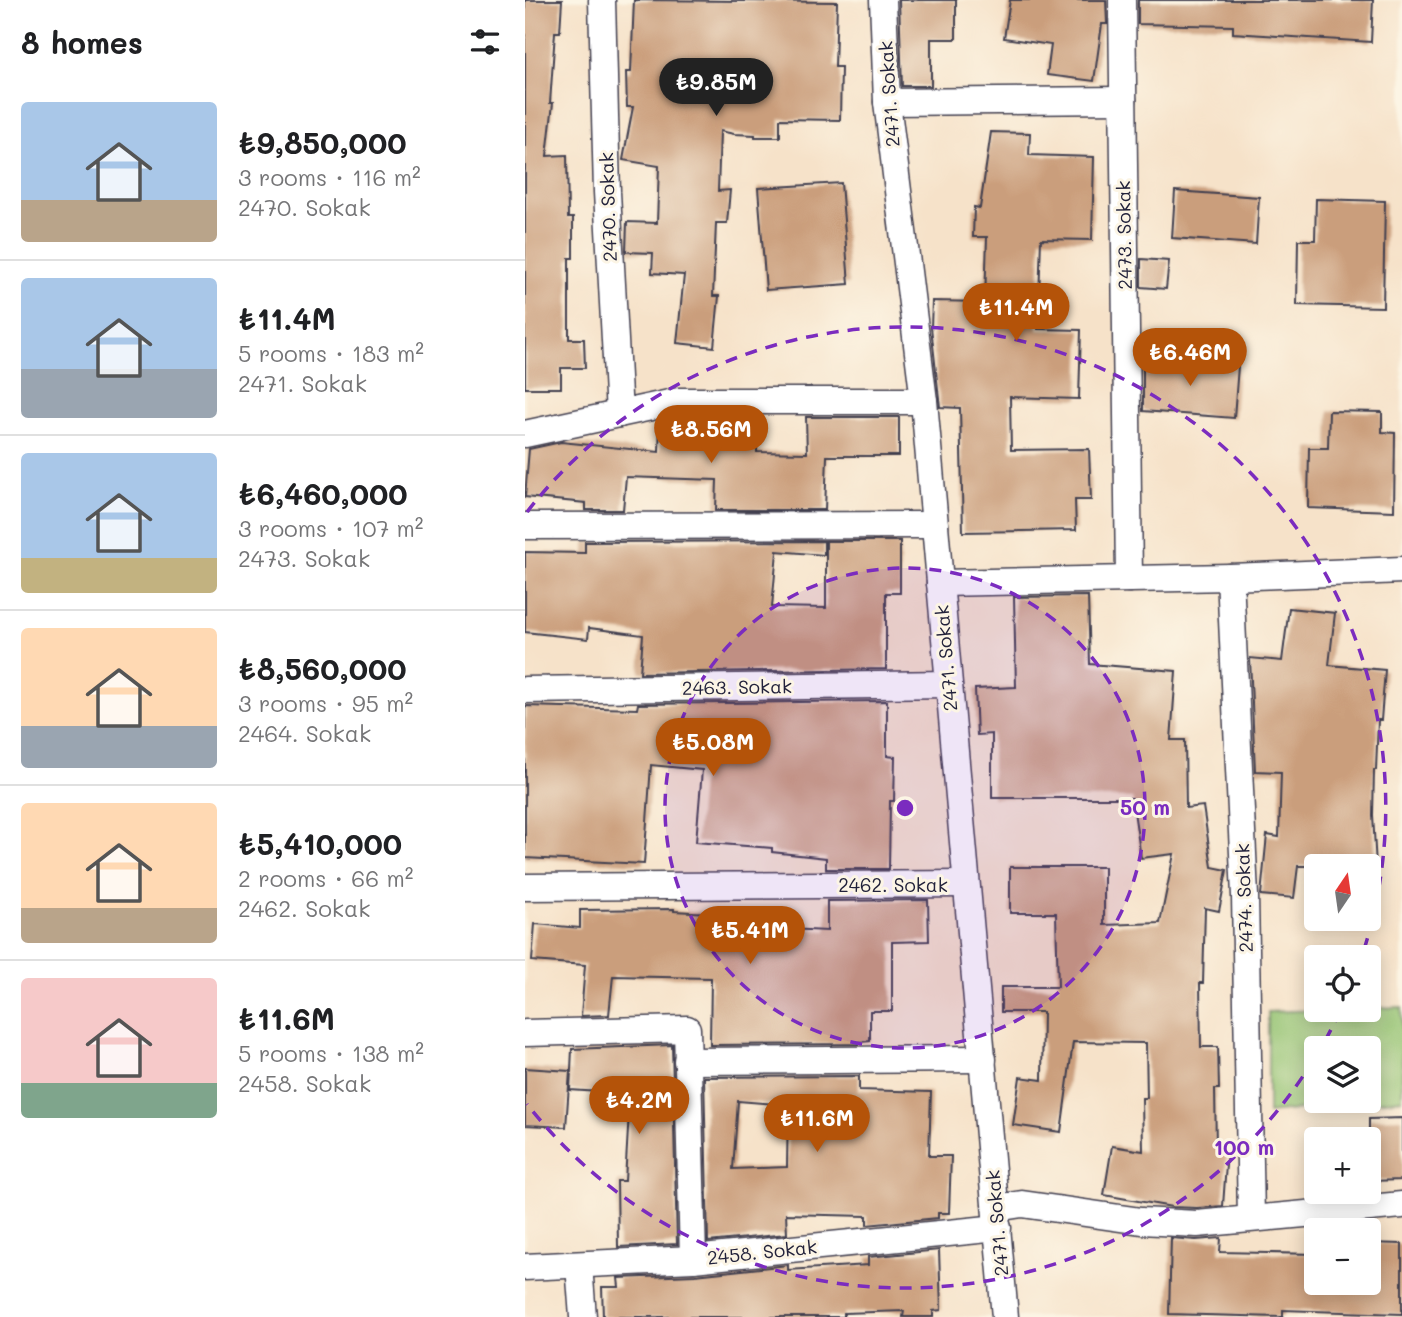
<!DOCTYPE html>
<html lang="en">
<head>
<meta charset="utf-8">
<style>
	:root { --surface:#fff; --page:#f2f2f2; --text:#202124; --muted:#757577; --line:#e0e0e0; --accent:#b45309 }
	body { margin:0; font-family:Mali,sans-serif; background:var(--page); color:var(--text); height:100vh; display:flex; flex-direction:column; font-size:26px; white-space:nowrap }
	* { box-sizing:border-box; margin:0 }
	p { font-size:23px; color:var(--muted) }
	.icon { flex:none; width:38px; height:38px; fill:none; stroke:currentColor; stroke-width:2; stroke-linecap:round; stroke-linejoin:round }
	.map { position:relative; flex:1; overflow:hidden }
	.side { display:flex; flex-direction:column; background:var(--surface); width:525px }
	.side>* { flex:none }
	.needle { width:46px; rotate:13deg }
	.controls { position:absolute; left:779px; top:854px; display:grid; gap:14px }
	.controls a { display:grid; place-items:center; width:77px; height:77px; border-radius:7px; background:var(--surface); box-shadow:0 4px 18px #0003; font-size:35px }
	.price { position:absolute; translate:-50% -60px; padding:0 16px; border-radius:24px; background:var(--accent); color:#fff; font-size:23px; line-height:46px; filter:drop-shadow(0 2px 4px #0008) }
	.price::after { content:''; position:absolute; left:50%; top:42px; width:21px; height:16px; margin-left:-10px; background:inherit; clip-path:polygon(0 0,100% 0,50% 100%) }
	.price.current { background:#222; color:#fff }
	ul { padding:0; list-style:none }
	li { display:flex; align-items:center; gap:21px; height:175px; padding:0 21px }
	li+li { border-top:2px solid var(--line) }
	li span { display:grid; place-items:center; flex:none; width:196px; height:140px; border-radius:7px; color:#555 }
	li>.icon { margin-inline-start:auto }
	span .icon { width:84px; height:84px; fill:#fffc; stroke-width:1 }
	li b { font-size:30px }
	h2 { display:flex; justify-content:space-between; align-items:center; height:84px; padding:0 21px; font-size:30px }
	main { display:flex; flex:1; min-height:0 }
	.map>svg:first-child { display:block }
	.green { fill:#94c372; stroke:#5b7256; stroke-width:2; fill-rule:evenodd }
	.building { fill:#ca9e7c; fill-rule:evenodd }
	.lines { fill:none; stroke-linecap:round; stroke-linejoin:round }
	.street-casing { stroke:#423f50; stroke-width:29 }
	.street { stroke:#fff; stroke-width:26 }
	.ring { fill:none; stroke:#7b2cbf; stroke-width:3.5; stroke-dasharray:12 9 }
	.labels { text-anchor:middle; stroke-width:6; stroke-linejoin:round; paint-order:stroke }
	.street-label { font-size:19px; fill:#22223b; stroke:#fcf5e5 }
	.centre { fill:#7b2cbf; stroke:#fcf5e5; stroke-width:3.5 }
	.ring-label { font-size:21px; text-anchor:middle; font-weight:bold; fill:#7b2cbf; stroke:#fcf5e5; stroke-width:6; stroke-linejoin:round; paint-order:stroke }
</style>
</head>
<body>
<main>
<section class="side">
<h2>8 homes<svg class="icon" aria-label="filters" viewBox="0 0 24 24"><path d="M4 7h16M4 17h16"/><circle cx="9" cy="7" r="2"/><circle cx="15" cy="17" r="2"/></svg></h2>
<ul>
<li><span style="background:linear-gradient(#a9c7e8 70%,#b9a48a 0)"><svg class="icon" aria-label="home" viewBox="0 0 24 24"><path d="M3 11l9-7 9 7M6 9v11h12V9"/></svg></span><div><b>₺9,850,000</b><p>3 rooms · 116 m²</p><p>2470. Sokak</p></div></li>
<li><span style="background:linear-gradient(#a9c7e8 65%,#9aa5b1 0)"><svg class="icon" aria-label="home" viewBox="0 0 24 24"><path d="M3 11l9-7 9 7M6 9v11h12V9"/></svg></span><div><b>₺11.4M</b><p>5 rooms · 183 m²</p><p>2471. Sokak</p></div></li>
<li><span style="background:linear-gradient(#a9c7e8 75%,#c2b280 0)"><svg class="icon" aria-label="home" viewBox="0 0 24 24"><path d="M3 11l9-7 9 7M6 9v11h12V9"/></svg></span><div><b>₺6,460,000</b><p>3 rooms · 107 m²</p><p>2473. Sokak</p></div></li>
<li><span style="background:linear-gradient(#ffd9b3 70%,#9aa5b1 0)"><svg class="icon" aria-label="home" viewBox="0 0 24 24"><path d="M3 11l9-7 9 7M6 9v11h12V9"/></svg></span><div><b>₺8,560,000</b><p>3 rooms · 95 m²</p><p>2464. Sokak</p></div></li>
<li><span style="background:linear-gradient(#ffd9b3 75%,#b9a48a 0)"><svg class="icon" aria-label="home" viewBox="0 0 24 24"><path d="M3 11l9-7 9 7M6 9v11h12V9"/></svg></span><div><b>₺5,410,000</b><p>2 rooms · 66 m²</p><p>2462. Sokak</p></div></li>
<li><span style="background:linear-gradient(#f6c9c9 75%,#7fa58c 0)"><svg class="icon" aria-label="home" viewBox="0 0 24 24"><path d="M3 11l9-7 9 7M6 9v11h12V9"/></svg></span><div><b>₺11.6M</b><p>5 rooms · 138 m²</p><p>2458. Sokak</p></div></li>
</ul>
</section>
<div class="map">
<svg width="877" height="1317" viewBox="0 0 877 1317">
	<rect width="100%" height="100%" fill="#fcf5e5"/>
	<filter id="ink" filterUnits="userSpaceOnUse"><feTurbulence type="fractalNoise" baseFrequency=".0143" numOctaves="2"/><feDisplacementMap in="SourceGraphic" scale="14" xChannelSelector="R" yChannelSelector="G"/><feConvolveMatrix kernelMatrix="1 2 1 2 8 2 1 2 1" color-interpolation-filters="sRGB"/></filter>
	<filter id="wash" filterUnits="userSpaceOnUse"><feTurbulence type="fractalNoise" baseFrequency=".00686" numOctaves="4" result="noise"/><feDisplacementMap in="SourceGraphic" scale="28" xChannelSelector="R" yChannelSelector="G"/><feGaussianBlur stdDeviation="1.57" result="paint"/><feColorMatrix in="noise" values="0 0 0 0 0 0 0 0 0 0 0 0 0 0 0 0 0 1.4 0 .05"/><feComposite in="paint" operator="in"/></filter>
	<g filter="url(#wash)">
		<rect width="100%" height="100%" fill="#f6e2c9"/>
		<!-- green -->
		<path class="green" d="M877,1007V1099L743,1113V1012ZM791,1048H844V1101H791Z"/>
		<g id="blocks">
			<!-- building -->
			<g class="building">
				<polygon points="0,0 37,0 35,32 30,32 25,103 28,103 22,156 42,155 43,218 48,218 48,258 44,258 44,339 59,339 60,368 36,368 36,388 0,388"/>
				<polygon points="109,0 312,2 310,67 316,67 315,120 255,119 255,137 230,137 230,135 209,134 195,131 193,191 205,190 202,223 191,223 188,296 194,296 189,347 152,343 159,275 127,273 128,253 101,252 102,222 132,223 134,166 98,160 108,107 102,107 101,72 106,72"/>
				<polygon points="374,0 431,0 431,39 406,39 406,86 377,86"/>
				<polygon points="485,0 581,0 582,24 577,24 569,81 522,75 526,45 479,38"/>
				<polygon points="613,0 848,0 846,42 708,33 708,26 613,24"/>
				<polygon points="466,132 505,133 504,155 569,157 567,240 516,239 513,329 556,330 554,399 485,397 486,450 564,449 566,500 550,500 551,530 438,532 435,408 415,407 406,327 407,301 460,302 462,237 448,237 449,207 455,208"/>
				<polygon points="316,183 324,284 241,290 233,188"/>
				<polygon points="650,191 734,197 731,244 647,238"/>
				<polygon points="791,199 860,201 858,307 772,305 773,240 790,240"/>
				<polygon points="616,259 644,261 641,289 616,287"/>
				<polygon points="618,359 713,366 709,418 618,411"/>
				<polygon points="804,411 857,412 857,432 870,433 869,511 783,508 784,448 803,448"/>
				<polygon points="281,417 374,417 374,456 302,456 300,510 191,510 192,480 101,477 98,510 61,510 61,503 0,497 4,449 36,442 134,452 135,423 189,425 188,442 232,443 232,452 282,453"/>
				<polygon points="299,541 299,555 252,551 247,607 301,608 301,541 375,541 375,593 361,593 361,669 115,673 118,635 64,628 63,639 0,632 0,552 60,553 60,542"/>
				<polygon points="563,596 565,664 651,671 646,740 660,740 661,808 678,806 687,867 702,870 694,911 680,908 678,983 675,983 676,1047 693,1047 694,1089 690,1089 691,1149 702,1150 698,1206 672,1208 647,1207 579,1195 587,1146 618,1151 617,1098 622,1098 621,1043 548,1042 536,1132 488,1125 495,1077 517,1080 518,1012 476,1012 476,987 533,987 531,913 485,913 485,867 579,867 579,925 635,923 649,854 616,858 607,798 467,798 467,734 452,735 450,689 491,687 489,597"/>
				<polygon points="764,608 810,613 804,665 860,670 856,720 853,720 851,770 849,770 848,815 851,866 773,866 769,898 736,895 742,835 754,837 756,772 730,771 725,658 757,661"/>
				<polygon points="362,701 362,756 370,757 369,801 365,801 364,869 301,869 301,858 247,852 247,848 171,842 177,770 126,765 119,864 0,858 0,706 112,709 113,704"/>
				<polygon points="403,900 404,941 367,942 367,1011 345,1011 345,1041 334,1042 334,1044 185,1045 186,978 88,976 84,1015 56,1016 60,965 7,961 10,924 55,928 55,910 149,909 149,911 202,914 202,926 302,931 302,901"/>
				<polygon points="147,1045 152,1244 93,1247 92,1181 100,1181 105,1094 45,1090 47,1049"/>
				<polygon points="0,1068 45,1071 41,1127 0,1125"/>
				<path d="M334,1076V1090L406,1092L404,1156H426L424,1213H413V1218L342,1225V1216L261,1214L262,1234L183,1242L179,1077ZM213,1101L263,1105L262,1167L208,1169Z"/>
				<polygon points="877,1118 877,1180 844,1181 844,1119"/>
				<polygon points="646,1238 671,1240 696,1238 695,1252 791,1254 791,1283 844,1283 844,1243 877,1244 877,1314 758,1310 758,1317 644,1314"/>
				<polygon points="414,1250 416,1310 408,1311 408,1317 378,1317 379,1311 319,1313 319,1317 78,1317 77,1287 94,1287 93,1278 170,1275 263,1265 263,1270 343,1265 343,1257"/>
			</g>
		</g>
	</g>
	<g filter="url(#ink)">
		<use href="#blocks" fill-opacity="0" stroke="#423f50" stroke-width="2"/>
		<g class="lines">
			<!-- street casing -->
			<g class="street-casing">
				<g id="street">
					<polyline points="77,0 82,192 94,414"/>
					<polyline points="358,0 362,102 399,401 480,1317"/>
					<polyline points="597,0 604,579"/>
					<polyline points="362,102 598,100"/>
					<polyline points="0,434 154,401 399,401"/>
					<polyline points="0,526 410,525"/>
					<polyline points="705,577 720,896 726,1218"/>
					<polyline points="415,583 705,577 877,570"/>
					<polyline points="0,690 423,684"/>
					<polyline points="0,887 441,884"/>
					<polyline points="0,1033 162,1029 168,1259"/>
					<polyline points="162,1061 458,1059"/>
					<polyline points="471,1208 497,1204 616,1221 672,1224 877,1205"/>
					<polyline points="54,1265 58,1317"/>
					<polyline points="0,1267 168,1259 473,1228"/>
				</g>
			</g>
			<!-- street -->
			<use href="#street" class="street"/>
		</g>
	</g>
	<!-- distance rings -->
	<circle cx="380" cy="808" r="240" fill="#7b2cbf" fill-opacity=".12"/>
	<g class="ring">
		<circle cx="380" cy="808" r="240"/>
		<path d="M815 1011A480 480 0 0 1 796 1048M789 1059A480 480 0 0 1 2 1104M2 512A480 480 0 0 1 837 956"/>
	</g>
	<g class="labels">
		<!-- street labels -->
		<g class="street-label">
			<text transform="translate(364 94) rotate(-94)" y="7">2471. Sokak</text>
			<text transform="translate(83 207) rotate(-92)" y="7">2470. Sokak</text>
			<text transform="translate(599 235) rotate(-91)" y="7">2473. Sokak</text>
			<text transform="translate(421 658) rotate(-95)" y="7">2471. Sokak</text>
			<text transform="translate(212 687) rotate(-1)" y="7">2463. Sokak</text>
			<text x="368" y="892">2462. Sokak</text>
			<text transform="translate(719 898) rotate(-92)" y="7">2474. Sokak</text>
			<text transform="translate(472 1223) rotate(-95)" y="7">2471. Sokak</text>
			<text transform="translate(237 1252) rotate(-6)" y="7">2458. Sokak</text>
		</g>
	</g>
	<circle cx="380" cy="808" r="10" class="centre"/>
	<g class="ring-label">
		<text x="620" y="815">50 m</text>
		<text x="719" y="1155">100 m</text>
	</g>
</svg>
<div class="controls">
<a><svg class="needle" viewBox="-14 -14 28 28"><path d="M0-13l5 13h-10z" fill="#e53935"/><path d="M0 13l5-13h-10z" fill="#757577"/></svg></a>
<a><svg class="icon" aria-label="locate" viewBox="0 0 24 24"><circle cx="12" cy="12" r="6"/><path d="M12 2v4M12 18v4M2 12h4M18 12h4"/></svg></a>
<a><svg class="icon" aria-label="layers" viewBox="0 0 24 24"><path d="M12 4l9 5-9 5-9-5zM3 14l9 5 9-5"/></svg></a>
<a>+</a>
<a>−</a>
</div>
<b class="price current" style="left:191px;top:118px">₺9.85M</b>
<b class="price" style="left:491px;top:343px">₺11.4M</b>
<b class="price" style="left:665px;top:388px">₺6.46M</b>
<b class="price" style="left:186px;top:465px">₺8.56M</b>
<b class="price" style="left:188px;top:778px">₺5.08M</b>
<b class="price" style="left:225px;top:966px">₺5.41M</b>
<b class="price" style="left:114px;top:1136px">₺4.2M</b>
<b class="price" style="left:292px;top:1154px">₺11.6M</b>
</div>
</main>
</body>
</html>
